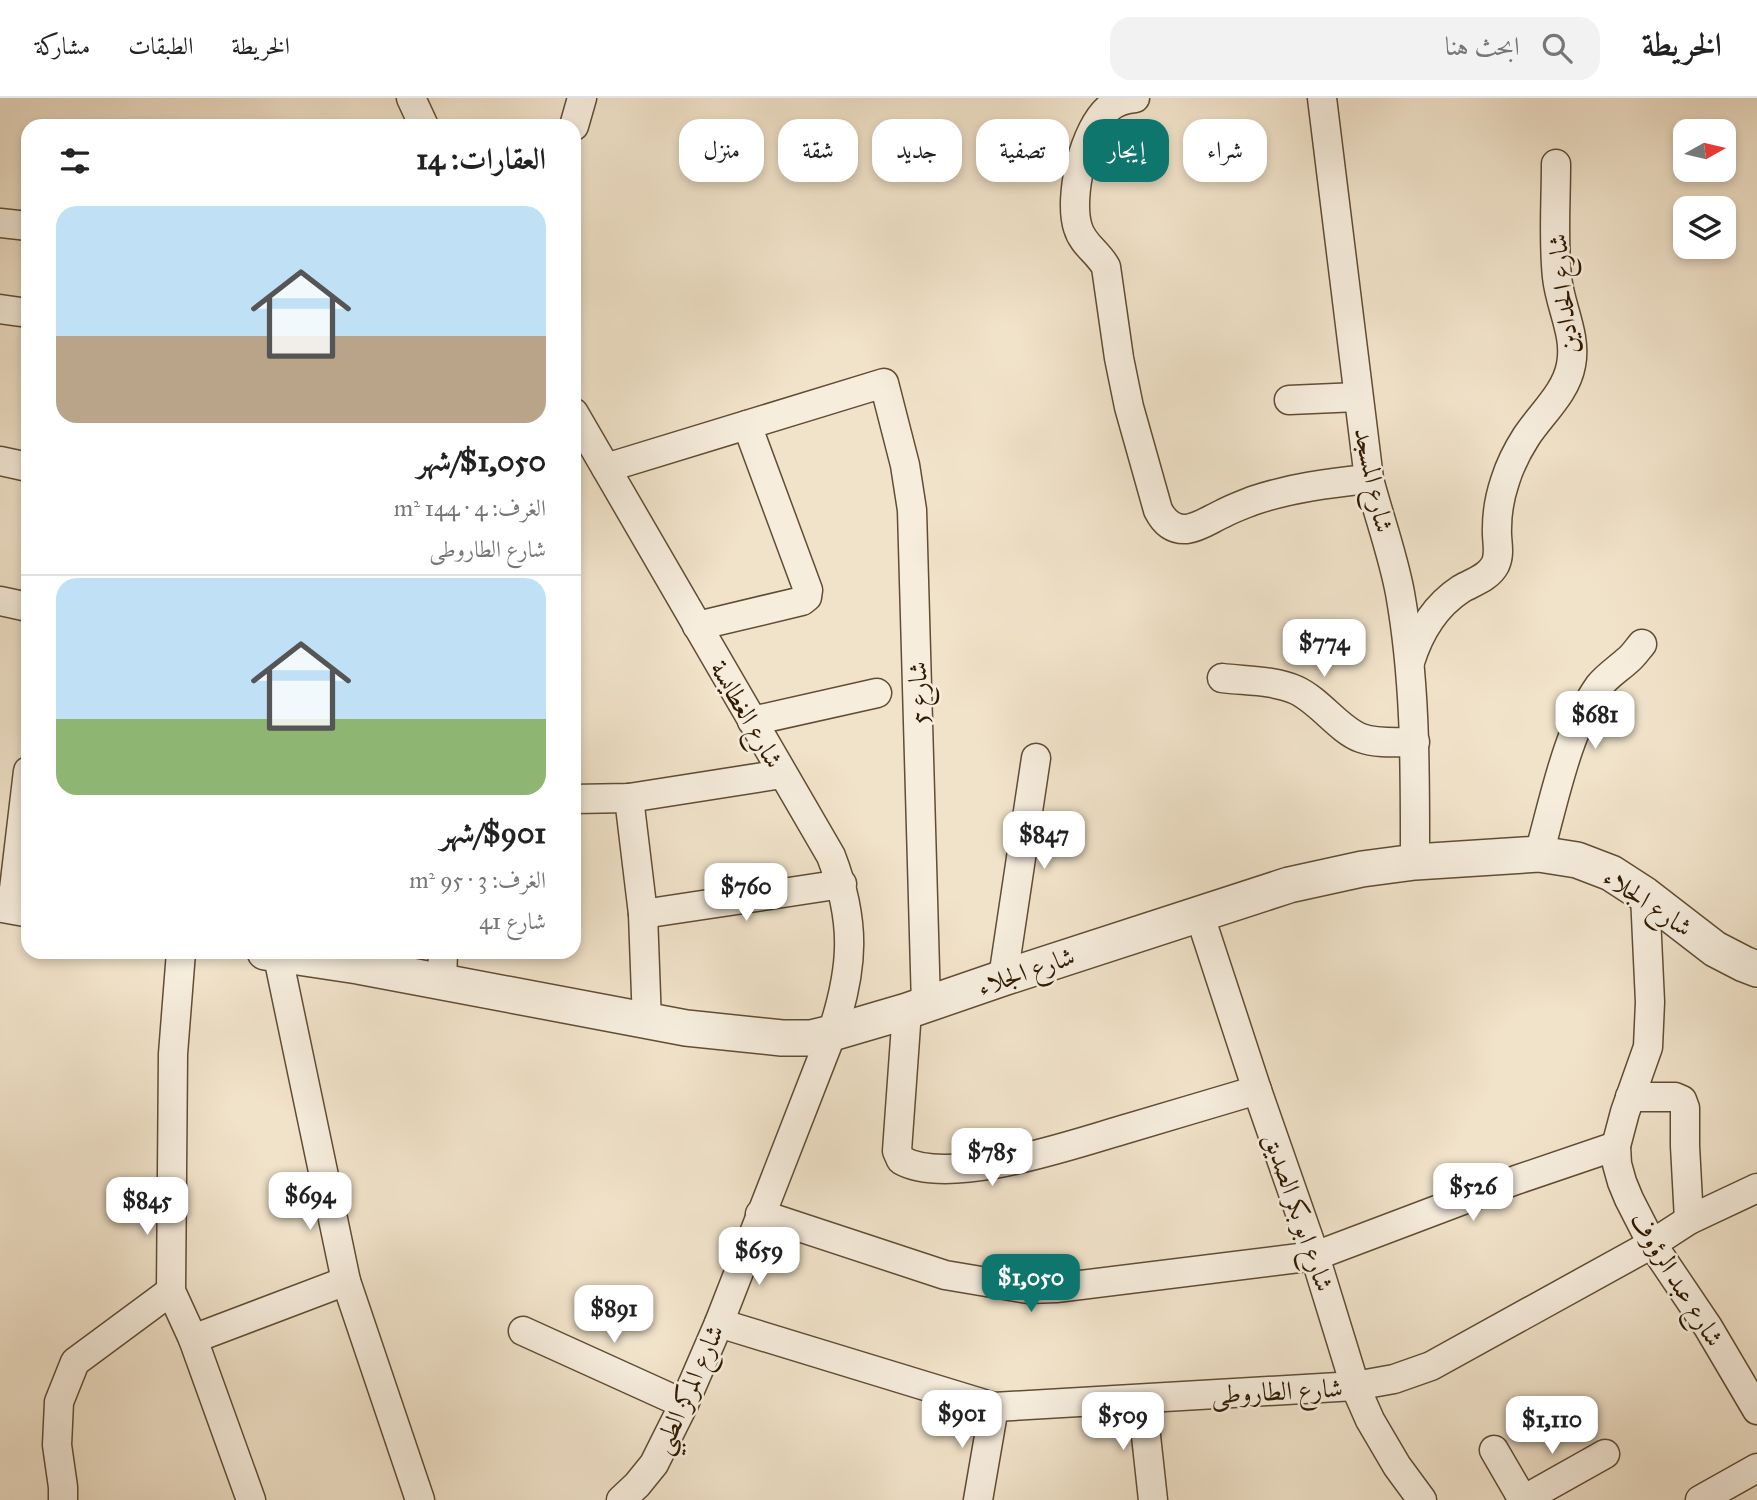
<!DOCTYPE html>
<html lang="ar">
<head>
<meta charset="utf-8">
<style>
	:root { --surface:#fff; --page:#f2f2f2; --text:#222; --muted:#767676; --line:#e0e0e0; --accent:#0f766e }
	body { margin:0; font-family:"IM FELL Great Primer",Amiri,serif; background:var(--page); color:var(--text); direction:rtl; height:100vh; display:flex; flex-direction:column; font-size:26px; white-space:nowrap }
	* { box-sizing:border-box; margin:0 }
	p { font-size:23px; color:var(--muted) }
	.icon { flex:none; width:38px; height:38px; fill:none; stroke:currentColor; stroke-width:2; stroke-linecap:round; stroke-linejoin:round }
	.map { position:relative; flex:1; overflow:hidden; direction:ltr }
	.sheet { position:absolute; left:21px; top:21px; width:560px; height:840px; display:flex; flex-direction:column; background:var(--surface); border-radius:21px; box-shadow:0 4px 10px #0003; direction:rtl }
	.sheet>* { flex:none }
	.banner { position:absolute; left:602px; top:21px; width:665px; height:63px; direction:rtl; display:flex; gap:14px }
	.needle { width:46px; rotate:82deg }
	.fabs { position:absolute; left:1673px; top:21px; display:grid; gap:14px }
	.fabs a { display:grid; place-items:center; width:63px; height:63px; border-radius:14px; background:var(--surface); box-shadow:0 4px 10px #0003; font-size:35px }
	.price { position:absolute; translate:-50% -60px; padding:0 16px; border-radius:14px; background:#fff; color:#222; font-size:23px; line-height:46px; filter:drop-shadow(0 2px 4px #0008) }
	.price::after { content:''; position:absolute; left:50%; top:42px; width:21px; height:16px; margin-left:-10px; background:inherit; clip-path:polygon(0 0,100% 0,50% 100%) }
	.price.on { background:var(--accent); color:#fff }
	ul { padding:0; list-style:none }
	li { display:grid; align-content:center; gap:14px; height:371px; padding:0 35px }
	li+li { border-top:2px solid var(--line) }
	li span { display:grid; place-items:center; height:217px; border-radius:21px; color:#555 }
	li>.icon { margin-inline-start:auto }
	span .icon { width:126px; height:126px; fill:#fffc; stroke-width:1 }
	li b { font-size:30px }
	h2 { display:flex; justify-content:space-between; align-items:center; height:84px; padding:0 35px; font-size:30px }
	.tag { padding:0 24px; border-radius:21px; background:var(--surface); box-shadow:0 4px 10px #0003; font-size:24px; line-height:63px }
	.tag.on { background:var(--accent); color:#fff }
	header { display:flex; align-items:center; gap:42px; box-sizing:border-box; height:98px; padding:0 35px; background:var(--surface); border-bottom:2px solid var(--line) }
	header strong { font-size:33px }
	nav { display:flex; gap:38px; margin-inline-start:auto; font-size:24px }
	.search { width:490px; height:63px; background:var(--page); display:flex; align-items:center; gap:18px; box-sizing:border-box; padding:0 24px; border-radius:21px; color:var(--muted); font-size:26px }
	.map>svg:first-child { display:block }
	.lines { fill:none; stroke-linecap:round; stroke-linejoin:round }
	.minor-casing { stroke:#604d34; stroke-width:31 }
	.tertiary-casing { stroke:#604d34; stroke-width:38 }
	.minor { stroke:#f6eddd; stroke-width:28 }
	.tertiary { stroke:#f6eddd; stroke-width:35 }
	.labels { text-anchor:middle; stroke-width:5; stroke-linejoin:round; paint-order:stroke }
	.street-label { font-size:26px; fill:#301b02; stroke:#f6eddd }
</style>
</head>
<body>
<header>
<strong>الخريطة</strong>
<div class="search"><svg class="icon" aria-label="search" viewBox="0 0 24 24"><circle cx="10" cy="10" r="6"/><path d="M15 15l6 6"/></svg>ابحث هنا</div>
<nav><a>الخريطة</a><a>الطبقات</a><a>مشاركة</a></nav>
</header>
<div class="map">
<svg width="1757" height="1402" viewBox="0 0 1757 1402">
	<rect width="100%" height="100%" fill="#f1e3ca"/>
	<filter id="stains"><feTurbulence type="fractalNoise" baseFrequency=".00286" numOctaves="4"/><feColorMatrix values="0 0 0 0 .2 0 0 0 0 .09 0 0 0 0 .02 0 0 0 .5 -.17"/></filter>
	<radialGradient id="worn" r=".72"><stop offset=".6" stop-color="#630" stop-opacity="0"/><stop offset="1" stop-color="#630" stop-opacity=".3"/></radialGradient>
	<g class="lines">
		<!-- minor casing -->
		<g class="minor-casing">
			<g id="minor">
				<polyline points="411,0 424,28"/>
				<path d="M1135,0C1126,1 1117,3 1110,9C1084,29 1068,100 1078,130C1083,147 1098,154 1106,169L1119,260L1129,309L1158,412C1164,424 1173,432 1187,431C1200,429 1211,421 1222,416C1231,411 1242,407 1252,403C1290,390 1329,385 1369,381"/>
				<path d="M1322,0L1369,381C1379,419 1393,457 1400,495C1416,585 1415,673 1415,764"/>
				<polyline points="574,28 582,0"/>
				<polyline points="0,125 28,128"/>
				<polyline points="0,211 28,215"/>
				<polyline points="1289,302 1358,299"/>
				<path d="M574,315L831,758C856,823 854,869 832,935L719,1225L684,1306L654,1366L637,1387L621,1402"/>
				<polyline points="0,363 28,369"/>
				<polyline points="606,370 884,285 905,367 912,412 926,907"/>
				<polyline points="0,503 28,509"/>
				<polyline points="697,528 802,503 807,499 808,492 747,327"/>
				<path d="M1410,564C1419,535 1435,508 1461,491C1473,484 1488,480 1495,467C1501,455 1496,442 1497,430C1497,414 1500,398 1505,383C1510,367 1517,353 1526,339C1541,316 1566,295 1571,267C1577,237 1560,209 1557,179C1553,142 1556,103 1556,66"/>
				<path d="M1222,580C1245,583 1274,582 1296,592C1320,603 1339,632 1361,640C1377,646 1398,644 1415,644"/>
				<polyline points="752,623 877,595"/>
				<polyline points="629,700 643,816 647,924"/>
				<polyline points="574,701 629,700 782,676"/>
				<path d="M1539,756C1554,703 1567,633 1599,588C1607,578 1618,571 1628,562C1633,558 1637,552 1642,546"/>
				<polyline points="1645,797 1650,904 1648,949 1625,1014 1616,1048 1617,1066 1622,1084 1629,1101 1652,1146 1708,1229 1757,1312"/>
				<polyline points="12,808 28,673"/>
				<polyline points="1199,815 1257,992 1315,1158 1355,1288 1370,1322 1397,1368 1422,1402"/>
				<polyline points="643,816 842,786"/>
				<polyline points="181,854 173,956 171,1193 193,1241 251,1402"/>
				<polyline points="277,854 346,1183 420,1402"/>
				<polyline points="1003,880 1036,660"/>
				<polyline points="442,884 443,854"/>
				<path d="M907,913L897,1053L901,1062C950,1090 1076,1045 1129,1030C1172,1017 1214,1005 1257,992"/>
				<polyline points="1630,999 1675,999 1682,1002 1685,1010 1685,1048 1689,1122"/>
				<polyline points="760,1116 945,1177 1028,1191 1056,1190 1315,1158 1516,1082 1616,1048"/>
				<polyline points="719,1225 994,1309 1355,1288 1394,1281 1431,1268 1652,1146 1689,1122 1757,1090"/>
				<polyline points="523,1233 684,1306"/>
				<polyline points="193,1241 346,1183"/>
				<polyline points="1142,1301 1153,1402"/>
				<polyline points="1494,1352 1523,1402"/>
				<polyline points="63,1402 63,1389 57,1347 59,1304 75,1264 171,1193"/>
				<polyline points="978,1402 994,1309"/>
				<polyline points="1523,1402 1605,1356"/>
				<polyline points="1700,1402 1757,1370"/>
			</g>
		</g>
		<!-- tertiary casing -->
		<g class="tertiary-casing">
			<g id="tertiary">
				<polyline points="0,806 28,811"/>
				<polyline points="265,854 358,868 686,930 782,940 811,940 832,935 907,913 1003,880 1289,787 1362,771 1415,764 1539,756 1577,762 1611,775 1645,797 1715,851 1744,866 1757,871"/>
			</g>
		</g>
		<!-- minor -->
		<use href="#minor" class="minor"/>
		<!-- tertiary -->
		<use href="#tertiary" class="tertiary"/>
	</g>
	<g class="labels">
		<!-- street labels -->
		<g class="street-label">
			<text transform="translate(1563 196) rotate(-96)" y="9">شارع الحدادين</text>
			<text transform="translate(1374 382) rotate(78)" y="9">شارع المسجد</text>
			<text transform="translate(918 595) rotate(-92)" y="9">شارع 5</text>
			<text transform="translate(747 616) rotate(60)" y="9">شارع الغطايسة</text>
			<text transform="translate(1648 804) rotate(34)" y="9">شارع الجلاء</text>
			<text transform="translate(1026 873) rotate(-19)" y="9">شارع الجلاء</text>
			<text transform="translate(1299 1114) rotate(71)" y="9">شارع ابو بكر الصديق</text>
			<text transform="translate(1677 1181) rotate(58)" y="9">شارع عبد الرؤوف</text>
			<text transform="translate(688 1291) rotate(-66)" y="9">شارع المركز الطبي</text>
			<text transform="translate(1277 1293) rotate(-3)" y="9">شارع الطاروطى</text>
		</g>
	</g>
	<rect width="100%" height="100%" filter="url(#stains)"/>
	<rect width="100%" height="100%" fill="url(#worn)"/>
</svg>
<div class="fabs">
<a><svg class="needle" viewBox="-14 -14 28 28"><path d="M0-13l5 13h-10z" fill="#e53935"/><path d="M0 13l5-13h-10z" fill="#767676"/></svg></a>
<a><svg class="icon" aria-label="layers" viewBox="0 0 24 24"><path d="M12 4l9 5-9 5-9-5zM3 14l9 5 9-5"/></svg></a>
</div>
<b class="price" style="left:1324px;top:581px">$774</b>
<b class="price" style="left:1595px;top:653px">$681</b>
<b class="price" style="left:1044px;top:773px">$847</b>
<b class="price" style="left:746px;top:825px">$760</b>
<b class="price" style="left:992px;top:1090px">$785</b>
<b class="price" style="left:1473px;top:1125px">$526</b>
<b class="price" style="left:310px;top:1134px">$694</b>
<b class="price" style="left:147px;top:1139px">$845</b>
<b class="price" style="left:759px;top:1189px">$659</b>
<b class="price on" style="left:1031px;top:1216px">$1,050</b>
<b class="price" style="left:614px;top:1247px">$891</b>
<b class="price" style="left:962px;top:1352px">$901</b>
<b class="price" style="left:1123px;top:1354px">$509</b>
<b class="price" style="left:1552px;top:1358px">$1,110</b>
<div class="banner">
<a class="tag">شراء</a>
<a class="tag on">إيجار</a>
<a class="tag">تصفية</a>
<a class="tag">جديد</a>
<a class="tag">شقة</a>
<a class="tag">منزل</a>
</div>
<section class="sheet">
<h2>العقارات: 14<svg class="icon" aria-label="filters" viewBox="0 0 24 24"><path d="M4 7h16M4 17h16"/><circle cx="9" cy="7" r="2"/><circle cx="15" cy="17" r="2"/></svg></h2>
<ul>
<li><span style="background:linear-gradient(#bfe0f5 60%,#b9a48a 0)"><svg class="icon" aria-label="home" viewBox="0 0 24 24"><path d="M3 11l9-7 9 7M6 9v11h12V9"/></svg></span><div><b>$1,050/شهر</b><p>الغرف: 4 · 144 m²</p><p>شارع الطاروطى</p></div></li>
<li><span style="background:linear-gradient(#bfe0f5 65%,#8fb573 0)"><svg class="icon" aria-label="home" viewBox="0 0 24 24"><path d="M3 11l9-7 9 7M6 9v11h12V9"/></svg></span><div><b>$901/شهر</b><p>الغرف: 3 · 95 m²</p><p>شارع 41</p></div></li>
</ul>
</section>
</div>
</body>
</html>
